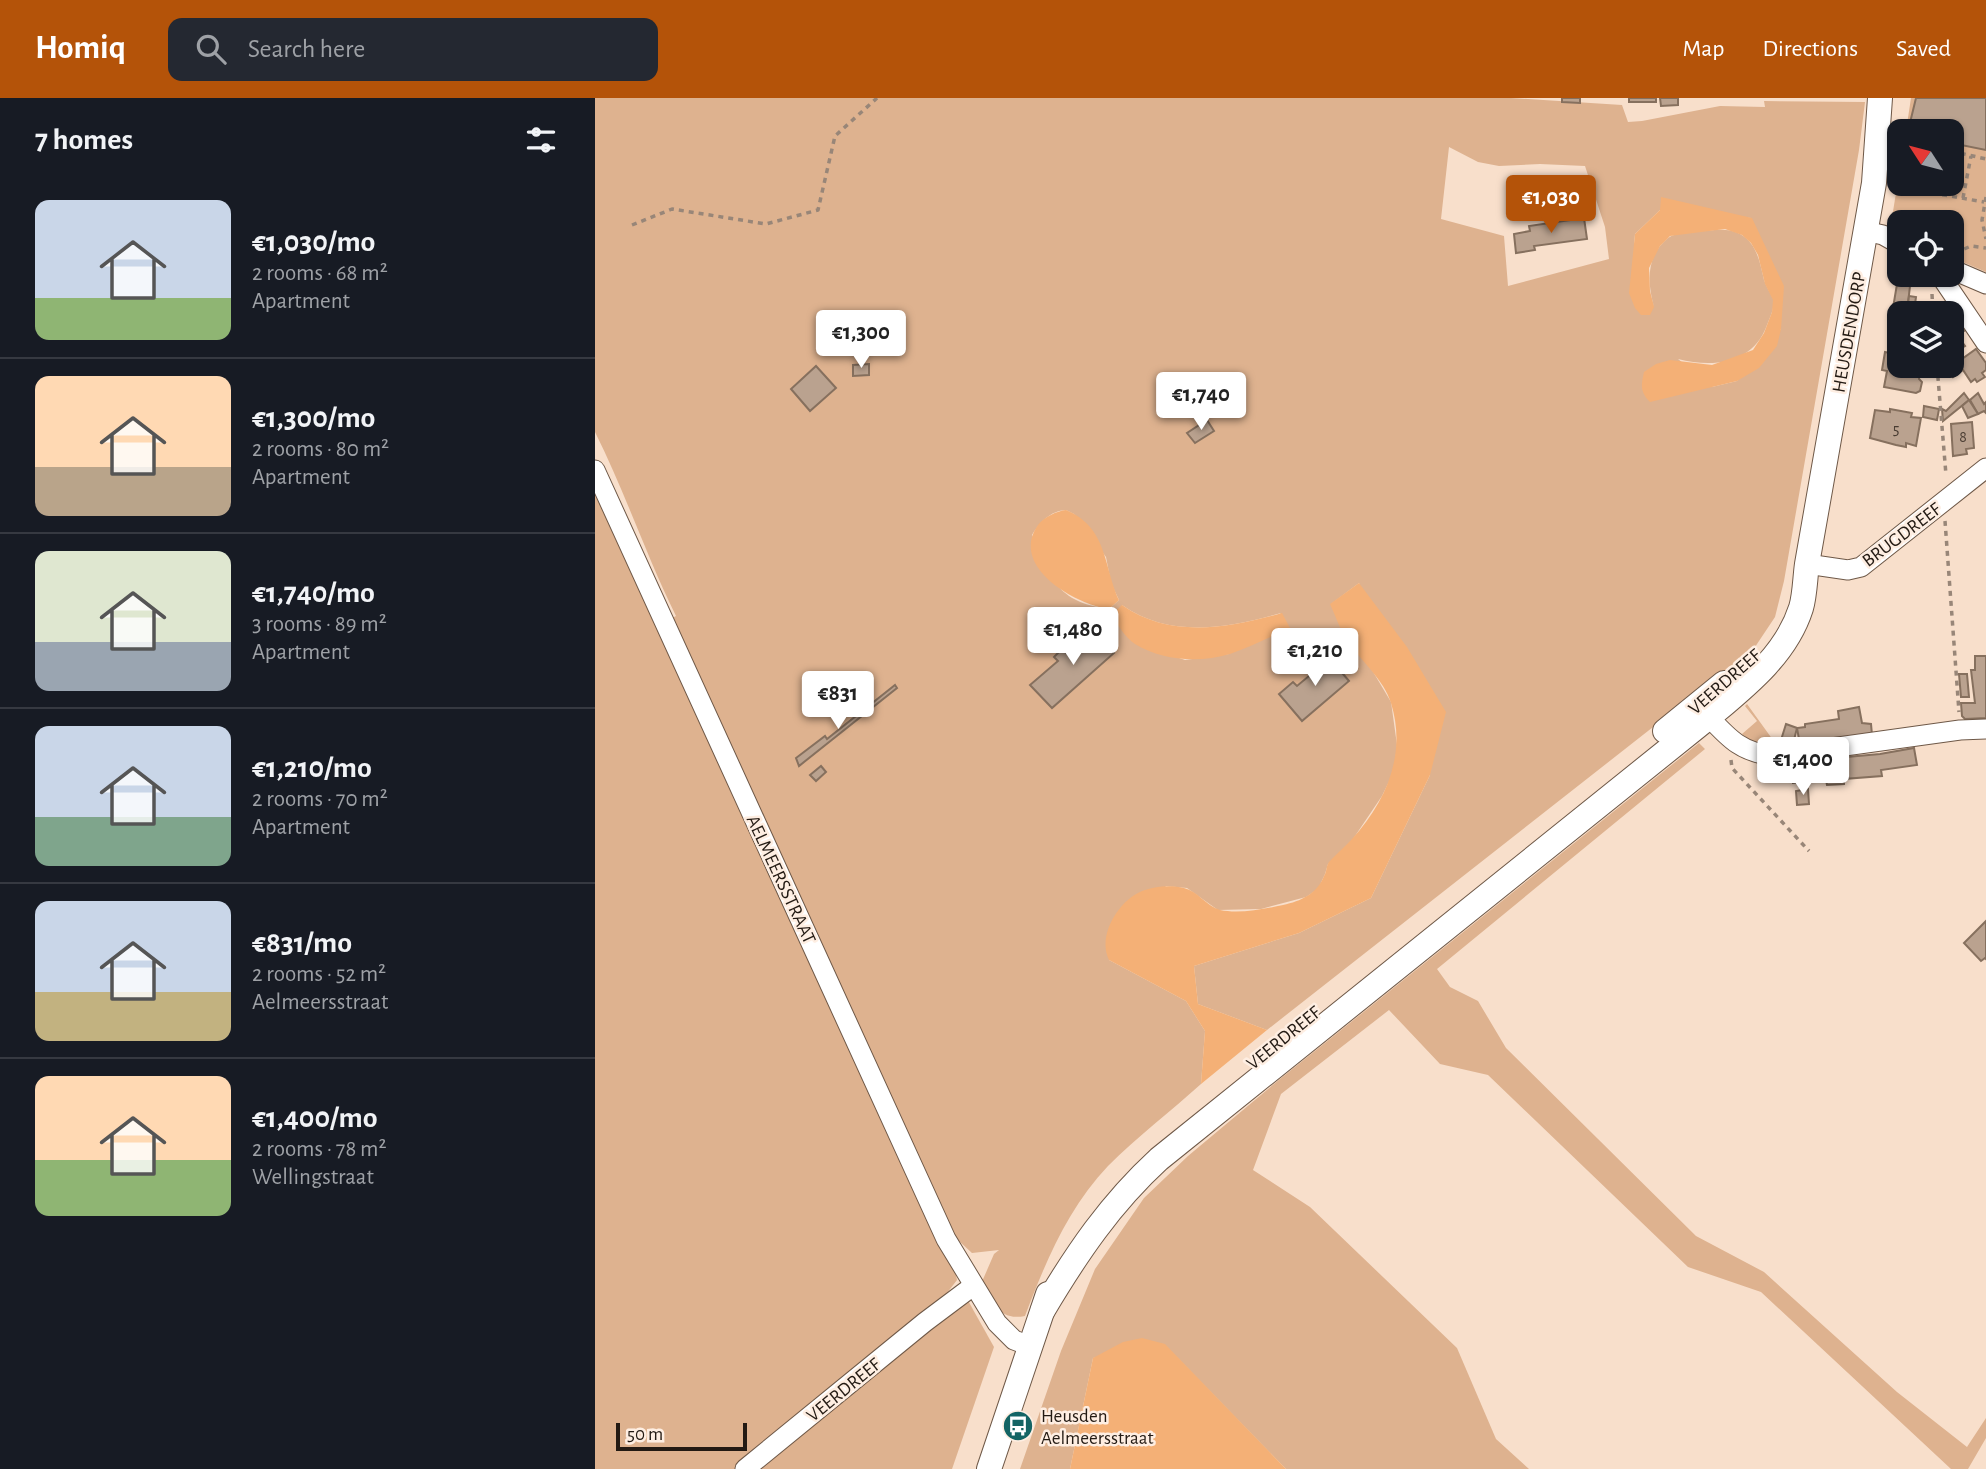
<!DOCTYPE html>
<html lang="en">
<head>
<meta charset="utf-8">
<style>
	:root { --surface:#171b24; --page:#242831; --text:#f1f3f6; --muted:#9ea1a6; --line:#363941; --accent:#b45309 }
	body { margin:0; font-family:"Alegreya Sans",sans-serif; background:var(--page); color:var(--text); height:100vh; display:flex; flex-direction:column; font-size:26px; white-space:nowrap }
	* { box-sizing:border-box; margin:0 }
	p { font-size:23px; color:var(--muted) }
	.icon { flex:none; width:38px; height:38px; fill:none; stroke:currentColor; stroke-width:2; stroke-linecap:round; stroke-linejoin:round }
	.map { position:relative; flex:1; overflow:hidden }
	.details { display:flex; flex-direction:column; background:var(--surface); width:595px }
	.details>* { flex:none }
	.needle { width:46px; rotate:306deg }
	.tools { position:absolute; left:1292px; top:21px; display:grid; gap:14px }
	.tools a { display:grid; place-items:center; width:77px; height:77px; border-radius:14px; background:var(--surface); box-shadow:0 2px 5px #0004; font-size:35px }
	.scale { position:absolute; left:21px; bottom:18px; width:131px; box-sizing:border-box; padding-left:7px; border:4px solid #231a13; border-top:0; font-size:19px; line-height:24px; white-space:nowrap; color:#231a13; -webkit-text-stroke:5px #feeee2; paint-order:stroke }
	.price { position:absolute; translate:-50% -60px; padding:0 16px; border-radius:7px; background:#fff; color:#222; font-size:23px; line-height:46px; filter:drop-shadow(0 2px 4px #0008) }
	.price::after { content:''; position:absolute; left:50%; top:42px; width:21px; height:16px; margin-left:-10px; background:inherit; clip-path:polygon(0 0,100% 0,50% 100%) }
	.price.selected { background:var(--accent); color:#fff }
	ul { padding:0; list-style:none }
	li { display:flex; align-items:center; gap:21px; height:175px; padding:0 35px }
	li+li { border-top:2px solid var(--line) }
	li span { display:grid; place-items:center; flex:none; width:196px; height:140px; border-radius:14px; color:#555 }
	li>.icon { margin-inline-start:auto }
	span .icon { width:84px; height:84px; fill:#fffc; stroke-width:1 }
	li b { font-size:30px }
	h2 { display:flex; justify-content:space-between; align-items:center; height:84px; padding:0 35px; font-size:30px }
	header { display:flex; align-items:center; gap:42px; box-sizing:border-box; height:98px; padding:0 35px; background:var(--accent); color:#fff }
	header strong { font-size:33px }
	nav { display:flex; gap:38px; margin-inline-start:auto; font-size:24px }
	.search { width:490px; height:63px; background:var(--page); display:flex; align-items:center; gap:18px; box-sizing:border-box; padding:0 24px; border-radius:14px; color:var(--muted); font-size:26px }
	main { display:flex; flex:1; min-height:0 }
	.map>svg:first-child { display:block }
	.green { fill:#deb28f; fill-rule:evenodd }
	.water { fill:#f4b076 }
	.building { fill:#baa28f; stroke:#86705e; stroke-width:2 }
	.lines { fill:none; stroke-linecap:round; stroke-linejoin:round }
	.minor-casing { stroke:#6e5847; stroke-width:21 }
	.major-casing { stroke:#6e5847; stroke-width:26 }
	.path { stroke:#988678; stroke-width:3.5; stroke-dasharray:5 5; stroke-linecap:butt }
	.minor { stroke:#fff; stroke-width:19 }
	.major { stroke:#fff; stroke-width:24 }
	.labels { text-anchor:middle; stroke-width:5; stroke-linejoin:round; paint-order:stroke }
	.number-label { font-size:16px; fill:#493c32 }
	.street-label { font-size:19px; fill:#231a13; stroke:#feeee2 }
	.poi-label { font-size:19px; fill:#231a13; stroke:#feeee2; text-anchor:start }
</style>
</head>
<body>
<header>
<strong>Homiq</strong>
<div class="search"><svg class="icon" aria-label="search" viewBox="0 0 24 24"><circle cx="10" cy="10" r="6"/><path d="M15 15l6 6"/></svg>Search here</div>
<nav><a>Map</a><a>Directions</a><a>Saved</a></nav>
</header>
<main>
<section class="details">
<h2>7 homes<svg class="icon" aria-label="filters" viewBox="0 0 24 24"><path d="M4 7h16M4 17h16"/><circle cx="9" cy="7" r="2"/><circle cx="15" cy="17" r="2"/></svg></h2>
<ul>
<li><span style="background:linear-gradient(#c9d6e8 70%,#8fb573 0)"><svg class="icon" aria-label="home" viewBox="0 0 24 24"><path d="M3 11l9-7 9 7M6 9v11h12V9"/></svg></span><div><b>€1,030/mo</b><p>2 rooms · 68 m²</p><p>Apartment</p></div></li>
<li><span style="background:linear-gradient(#ffd9b3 65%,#b9a48a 0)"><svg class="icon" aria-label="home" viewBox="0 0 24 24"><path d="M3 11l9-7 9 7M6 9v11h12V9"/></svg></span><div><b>€1,300/mo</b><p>2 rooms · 80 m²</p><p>Apartment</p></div></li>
<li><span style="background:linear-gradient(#dfe7d0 65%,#9aa5b1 0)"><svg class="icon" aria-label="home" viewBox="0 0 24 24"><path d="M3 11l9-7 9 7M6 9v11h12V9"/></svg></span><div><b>€1,740/mo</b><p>3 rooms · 89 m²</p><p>Apartment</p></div></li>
<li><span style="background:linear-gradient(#c9d6e8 65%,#7fa58c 0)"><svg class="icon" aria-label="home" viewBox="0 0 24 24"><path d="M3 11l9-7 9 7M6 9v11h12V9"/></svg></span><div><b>€1,210/mo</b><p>2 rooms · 70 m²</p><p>Apartment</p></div></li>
<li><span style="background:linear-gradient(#c9d6e8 65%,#c2b280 0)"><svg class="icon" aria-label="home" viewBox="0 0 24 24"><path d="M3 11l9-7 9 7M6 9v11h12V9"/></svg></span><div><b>€831/mo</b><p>2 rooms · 52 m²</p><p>Aelmeersstraat</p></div></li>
<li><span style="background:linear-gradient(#ffd9b3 60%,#8fb573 0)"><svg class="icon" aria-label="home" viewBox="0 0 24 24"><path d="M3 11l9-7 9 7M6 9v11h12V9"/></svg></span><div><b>€1,400/mo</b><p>2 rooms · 78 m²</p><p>Wellingstraat</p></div></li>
</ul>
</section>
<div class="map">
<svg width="1391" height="1371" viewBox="0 0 1391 1371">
	<rect width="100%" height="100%" fill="#f8dfcb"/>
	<!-- green -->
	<g class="green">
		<path d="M0,0H916L1027,7L1033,24L1047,23L1125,8L1170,9L1169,3L1270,4L1264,52L1189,483L1180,519L1160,549L672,932L603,906L599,868L704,835L776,800L835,677L764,485L736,506L753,543L777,572L796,604L802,647L799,673L787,698L758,741L733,766L730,776L723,791L711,799L666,811L623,812L592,790L571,788L514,862L591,903L610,933L606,986C576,1013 542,1039 513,1068C473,1110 450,1165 430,1218C404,1223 399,1205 386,1186L399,1156L404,1152L377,1155L364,1143L349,1154L360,1172L362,1182L352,1195L142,1371H0V396L61,529L81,518C51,457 30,394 0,334ZM854,49L883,64L904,68L945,66L990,68L1010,129L1014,161L913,188L909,138L846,121ZM1065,112L1156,120L1186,231L1142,283L1117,289L1083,261C1119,270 1158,266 1172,227C1175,219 1180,210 1178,201C1176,195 1171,189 1169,182C1165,165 1162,145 1145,136C1133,130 1122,132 1109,133C1098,133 1081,134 1073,140C1051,158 1052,184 1059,209L1039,146L1040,136ZM471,412L479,416L511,459L516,485L524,502L514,511C461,504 456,480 437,437C445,424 455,413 471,412ZM527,507C575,541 633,530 686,515L634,556L590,562L540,545Z"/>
		<polygon points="1316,0 1391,0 1391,174 1356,159 1356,124 1304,124 1304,130 1296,126 1304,76 1304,86 1356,86 1356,33 1311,33"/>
		<polygon points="1152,606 1183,649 1159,645 1147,636 1162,623 1150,608"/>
		<polygon points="1104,645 1110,651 842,871 855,889 883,903 911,950 1101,1138 1169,1174 1302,1294 1372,1349 1391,1320 1391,1340 1373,1371 1356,1371 1166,1194 1093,1169 893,977 845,966 794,912 686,996 658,1072 715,1109 862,1250 901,1341 934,1371 691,1371 570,1247 498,1260 475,1371 425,1371 466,1253 500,1171 549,1100 593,1058 685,981"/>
		<polygon points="371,1199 399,1249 357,1371 158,1371"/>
	</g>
	<!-- water -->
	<g class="water">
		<path d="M1066,99L1157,120L1189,188L1186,231L1182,248L1164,270L1142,283L1055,304C1045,294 1046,287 1049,274L1061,266L1075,262L1117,267L1158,252L1169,235L1177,214L1178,202L1170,186L1163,157L1156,145L1147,137L1130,131L1075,138L1065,148L1054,170L1055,193L1059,209L1055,217H1046L1040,210L1034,195L1040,136L1065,112Z"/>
		<path d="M471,412C513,430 508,467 524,502L514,511C479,506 414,468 443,427C449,419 462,413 471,412Z"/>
		<path d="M764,485L812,549L851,614L835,677L776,800L704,835L599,868L603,906L672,932L606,986L610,933L591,903L514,862C502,838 523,803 547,793C560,788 576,787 589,790C603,793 611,808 625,812C644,816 669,811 688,807C706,803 722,796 729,778C732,773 731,768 734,764C741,756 750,749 757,741C791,704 812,656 796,605C789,582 767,564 754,545C746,534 741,519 735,506Z"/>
		<path d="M527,507C575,541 634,530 687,515L695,530C675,539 655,549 635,556C604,565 568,563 540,546C530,539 523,527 516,517Z"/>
		<polygon points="547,1240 570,1246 691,1371 475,1371 498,1260 528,1244"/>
	</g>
	<!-- building -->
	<g class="building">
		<polygon points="967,0 985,0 985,5 967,4"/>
		<rect x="1034" y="0" width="27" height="4"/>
		<polygon points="1065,0 1083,0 1083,7 1066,8"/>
		<polygon points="1321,0 1391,0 1391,52 1356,45 1356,33 1313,33"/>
		<polygon points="989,120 992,141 939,148 940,152 921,155 919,136 935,133 934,128"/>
		<polygon points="1302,186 1315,188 1313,205 1320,206 1318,213 1322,214 1304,215 1304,235 1294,234"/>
		<polygon points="1314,198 1321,199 1320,206 1313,205"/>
		<polygon points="1356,214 1369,233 1362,237 1370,248 1356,257 1356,215 1354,215"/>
		<polygon points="1381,251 1391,265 1391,272 1387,275 1390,279 1382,284 1380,281 1376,284 1368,272 1358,279 1353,271"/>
		<polygon points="1290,254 1304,257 1304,268 1326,268 1324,281 1327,284 1325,293 1321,295 1289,289 1292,273 1287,272"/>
		<polygon points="274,266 274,277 258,278 258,267"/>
		<polygon points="221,268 241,290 215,313 196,291"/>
		<polygon points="1369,295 1374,302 1348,323 1347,311 1351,313"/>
		<polygon points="1383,295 1389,306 1391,304 1391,315 1389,313 1383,316 1375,302"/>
		<polygon points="1374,302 1383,316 1373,320 1367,308"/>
		<polygon points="1329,308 1344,311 1342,322 1328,319"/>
		<polygon points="1295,311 1317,315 1316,319 1326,320 1321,348 1311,345 1311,349 1301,347 1275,340 1280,312 1295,314"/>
		<polygon points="612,322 619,333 600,345 592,335"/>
		<polygon points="1377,324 1379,350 1371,351 1372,356 1358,358 1356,326"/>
		<polygon points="509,526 516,533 507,541 519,555 457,610 435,587 463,563 459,559 467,551 471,555 498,532 500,534"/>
		<polygon points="731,556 754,583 707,623 684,596 698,584 702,588 720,573 716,569"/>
		<polygon points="1380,558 1391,558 1391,620 1370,621 1367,618 1366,605 1380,605 1376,572 1380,572"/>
		<polygon points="1364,576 1372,576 1374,599 1366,599"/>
		<polygon points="300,587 302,590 204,668 201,660 230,638 232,641"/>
		<polygon points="1264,609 1267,625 1276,626 1277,637 1205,647 1202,630 1210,629 1210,626 1244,621 1243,613"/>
		<polygon points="1191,626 1202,630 1198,646 1186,642"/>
		<polygon points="1319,650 1322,667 1286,672 1287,678 1249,681 1249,686 1232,687 1231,682 1198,685 1196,664 1285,656"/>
		<polygon points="226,668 231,674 221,683 215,677"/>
		<polygon points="1213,691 1214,706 1202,707 1201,693"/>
		<polygon points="1391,823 1391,861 1390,860 1386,863 1369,845"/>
	</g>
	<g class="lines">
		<!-- minor casing -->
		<g class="minor-casing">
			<g id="minor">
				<polyline points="1270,133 1288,137 1304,146"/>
				<polyline points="1356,171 1391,186"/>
				<polyline points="1345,177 1391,245"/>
				<polyline points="0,372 351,1141 402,1225 419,1242 435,1248"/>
				<polyline points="1212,466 1253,472 1266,469 1391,370"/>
				<path d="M1114,619C1135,642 1147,654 1178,658L1365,632L1391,631"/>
				<polyline points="150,1371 330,1224 378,1188"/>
			</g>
		</g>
		<!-- major casing -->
		<g class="major-casing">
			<g id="major">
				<polyline points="1070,633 1129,585"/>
				<path d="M448,1212C482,1155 515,1106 564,1061L1114,619C1151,588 1191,557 1206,510C1210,497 1210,480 1212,466L1279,85L1285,0"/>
				<polyline points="394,1371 453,1196"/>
			</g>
		</g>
		<!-- path -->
		<g class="path">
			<polyline points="1356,53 1391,61"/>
			<polyline points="1298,88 1389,104"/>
			<polyline points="1391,99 1387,122 1391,141"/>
			<polyline points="1368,100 1376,58"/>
			<polyline points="37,127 77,111 171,126 223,112 240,38 282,0"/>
			<polyline points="1360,155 1376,148 1391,150"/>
			<polyline points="1337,196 1338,215"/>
			<polyline points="1342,268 1351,377"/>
			<polyline points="1350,423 1364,614"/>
			<polyline points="1136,662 1137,670 1214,753"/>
		</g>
		<!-- minor -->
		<use href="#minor" class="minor"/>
		<!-- major -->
		<use href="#major" class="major"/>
	</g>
	<!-- icons -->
	<defs>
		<g id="bus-disc" transform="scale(1.575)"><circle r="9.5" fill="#146464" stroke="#feeee2"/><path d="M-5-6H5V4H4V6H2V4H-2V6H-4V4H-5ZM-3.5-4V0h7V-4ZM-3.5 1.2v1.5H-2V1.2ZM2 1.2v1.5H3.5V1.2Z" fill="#fff"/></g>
	</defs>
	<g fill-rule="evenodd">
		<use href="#bus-disc" x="423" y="1328"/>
	</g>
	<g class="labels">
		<!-- number labels -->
		<g class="number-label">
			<text x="1301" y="336">5</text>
			<text x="1368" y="344">8</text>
		</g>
		<!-- street labels -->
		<g class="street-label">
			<text transform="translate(1253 234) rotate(-80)" y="7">HEUSDENDORP</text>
			<text transform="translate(1306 436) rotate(-37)" y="7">BRUGDREEF</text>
			<text transform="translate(1129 583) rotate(-41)" y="7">VEERDREEF</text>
			<text transform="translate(187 781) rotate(65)" y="7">AELMEERSSTRAAT</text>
			<text transform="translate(688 939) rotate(-39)" y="7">VEERDREEF</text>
			<text transform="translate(248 1291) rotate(-39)" y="7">VEERDREEF</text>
		</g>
		<!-- poi labels -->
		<g class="poi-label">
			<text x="446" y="1324">Heusden<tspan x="446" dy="22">Aelmeersstraat</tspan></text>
		</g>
	</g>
</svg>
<div class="tools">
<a><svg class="needle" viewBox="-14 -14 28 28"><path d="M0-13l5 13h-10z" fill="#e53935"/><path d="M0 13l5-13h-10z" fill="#9ea1a6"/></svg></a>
<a><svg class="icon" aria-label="locate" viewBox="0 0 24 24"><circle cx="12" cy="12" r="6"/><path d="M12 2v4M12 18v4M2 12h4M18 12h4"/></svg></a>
<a><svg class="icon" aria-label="layers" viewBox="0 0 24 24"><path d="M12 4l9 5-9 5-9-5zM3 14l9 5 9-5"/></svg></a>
</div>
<div class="scale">50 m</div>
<b class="price selected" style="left:956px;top:137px">€1,030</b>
<b class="price" style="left:266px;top:272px">€1,300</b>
<b class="price" style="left:606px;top:334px">€1,740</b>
<b class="price" style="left:478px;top:569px">€1,480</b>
<b class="price" style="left:720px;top:590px">€1,210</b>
<b class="price" style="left:243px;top:633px">€831</b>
<b class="price" style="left:1208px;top:699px">€1,400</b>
</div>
</main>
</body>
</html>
